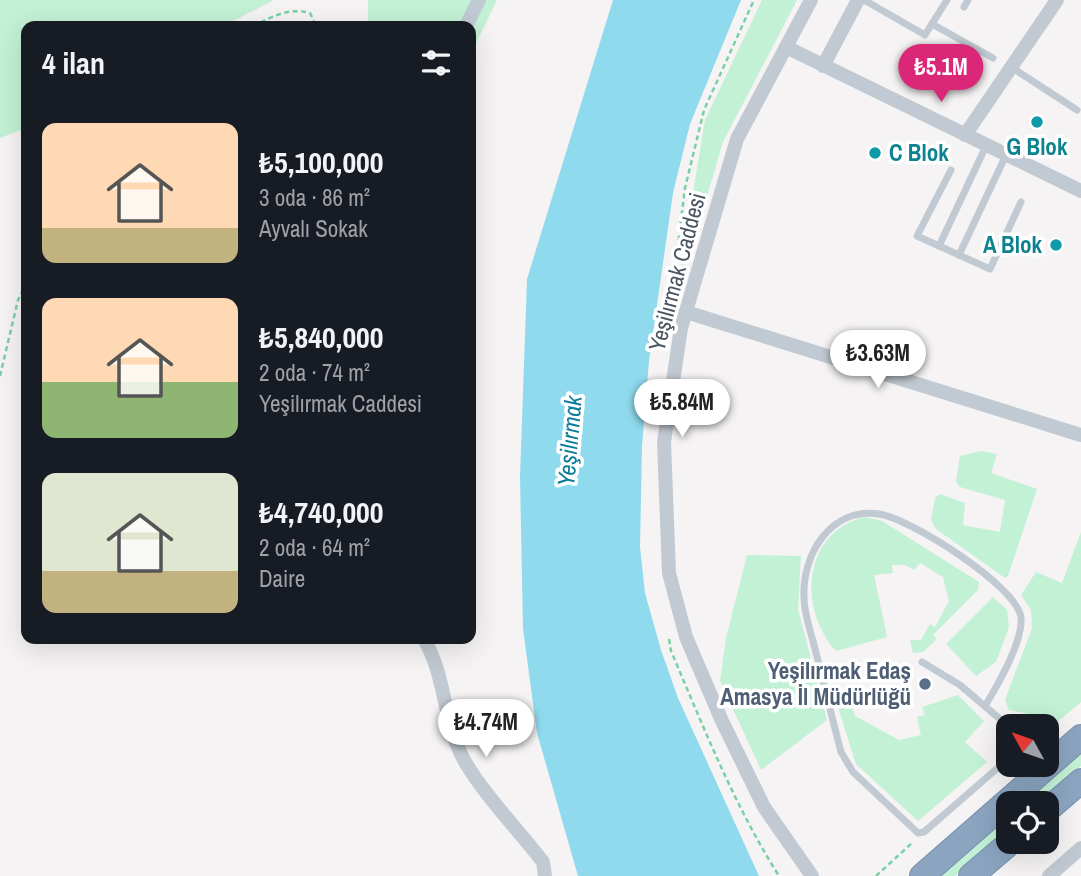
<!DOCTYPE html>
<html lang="tr">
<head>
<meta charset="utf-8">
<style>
	:root { --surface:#171b24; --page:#242831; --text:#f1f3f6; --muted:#9ea1a6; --accent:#db2777 }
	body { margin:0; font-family:"Archivo Narrow",sans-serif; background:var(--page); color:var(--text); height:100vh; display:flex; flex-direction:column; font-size:26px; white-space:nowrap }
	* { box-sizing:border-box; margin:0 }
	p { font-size:23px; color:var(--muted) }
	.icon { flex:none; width:38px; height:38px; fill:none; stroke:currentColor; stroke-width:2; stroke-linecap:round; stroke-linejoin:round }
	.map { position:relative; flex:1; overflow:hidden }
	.details { position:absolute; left:21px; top:21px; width:455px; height:623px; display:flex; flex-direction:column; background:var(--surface); border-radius:14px; box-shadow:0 7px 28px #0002 }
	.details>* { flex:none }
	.needle { width:46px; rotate:310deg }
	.tools { position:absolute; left:996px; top:714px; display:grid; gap:14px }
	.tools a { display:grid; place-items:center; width:63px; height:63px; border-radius:14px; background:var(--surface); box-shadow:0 7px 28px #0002; font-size:35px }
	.price { position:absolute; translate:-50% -60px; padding:0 16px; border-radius:24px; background:#fff; color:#222; font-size:23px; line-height:46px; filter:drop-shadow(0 2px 4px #0008) }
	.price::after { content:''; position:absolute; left:50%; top:42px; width:21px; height:16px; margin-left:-10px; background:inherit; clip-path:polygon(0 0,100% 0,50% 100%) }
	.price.active { background:var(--accent); color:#fff }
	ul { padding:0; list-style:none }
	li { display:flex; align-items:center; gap:21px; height:175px; padding:0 21px }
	li span { display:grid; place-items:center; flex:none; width:196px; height:140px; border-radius:14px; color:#555 }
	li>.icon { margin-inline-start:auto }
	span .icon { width:84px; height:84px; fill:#fffc; stroke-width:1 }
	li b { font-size:30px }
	h2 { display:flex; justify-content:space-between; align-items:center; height:84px; padding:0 21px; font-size:30px }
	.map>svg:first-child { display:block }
	.green { fill:#c3f1d5 }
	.water { fill:#90daee }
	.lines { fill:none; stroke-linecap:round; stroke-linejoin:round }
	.highway-casing { stroke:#7690ad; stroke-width:26 }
	.path { stroke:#7ad0a6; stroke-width:2.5; stroke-dasharray:5 3.5; stroke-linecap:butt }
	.lane { stroke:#c1cad2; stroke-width:7 }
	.street { stroke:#c1cad2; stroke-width:14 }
	.highway { stroke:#8ba5c1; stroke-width:24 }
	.culture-dot { fill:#0f9aa8; stroke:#fff; stroke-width:2.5 }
	.service-dot { fill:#5c6f8a; stroke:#fff; stroke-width:2.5 }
	.labels { text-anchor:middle; stroke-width:7; stroke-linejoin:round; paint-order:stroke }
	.culture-label { font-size:23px; font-weight:bold; fill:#0d838f; stroke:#fff }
	.street-label { font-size:23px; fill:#4a5661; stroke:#fff }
	.service-label { font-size:23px; font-weight:bold; fill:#4e5e75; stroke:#fff; text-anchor:end }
	.water-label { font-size:24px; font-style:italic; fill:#0c7c9b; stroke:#fff }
</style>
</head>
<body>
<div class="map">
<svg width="1081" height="876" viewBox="0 0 1081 876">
	<rect width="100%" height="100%" fill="#f5f3f3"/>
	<!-- green -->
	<g class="green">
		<polygon points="0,0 274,0 224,26 26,26 26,128 0,138"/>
		<polygon points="368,0 497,0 471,54 471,26 368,26"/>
		<polygon points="762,0 797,0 723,142 674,308 705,120"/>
		<polygon points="981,451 997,454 991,473 1037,489 1008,576 1005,578 936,529 931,520 935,498 940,494 965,503 963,525 1000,532 1005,500 960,487 956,482 960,456"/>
		<path d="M865,517L882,521L979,582L978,590L933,635L937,639L923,652L913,653L910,640H921L930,624L935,627L949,601L943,577L920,563L914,570L905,565H892L893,573L874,575L887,637L836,651C798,609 802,532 865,517Z"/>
		<polygon points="1081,532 1081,702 1049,729 1025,713 1009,710 1005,700 1032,628 1031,610 1021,595 1036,572 1062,583"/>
		<polygon points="747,555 801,556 798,609 827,720 761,770 720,681 726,638"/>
		<polygon points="993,597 1007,610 1009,627 996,662 976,676 946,644"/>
		<polygon points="958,695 984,721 965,742 987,762 918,821 856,764 837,704 850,701 855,716 899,740 921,735 917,717 925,715 922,707"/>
		<polygon points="1081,751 1081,766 1038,803 1021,803"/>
		<polygon points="1008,814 1008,830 955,876 937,876"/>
	</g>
	<!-- water -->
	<polygon class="water" points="613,0 741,0 690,124 673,193 649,361 642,446 640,547 645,593 661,650 678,698 759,876 578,876 537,733 523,629 520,477 527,279"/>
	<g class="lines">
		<!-- highway casing -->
		<g class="highway-casing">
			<g id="highway">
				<polyline points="1046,811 1081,781"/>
				<polyline points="922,876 1081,737"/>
				<polyline points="971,876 1011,842"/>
			</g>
		</g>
		<!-- path -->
		<g class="path">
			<path d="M253,26C272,17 288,7 310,13L316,26"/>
			<polyline points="670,308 685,188 704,110 754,0"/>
			<polyline points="0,376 18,300 26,283"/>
			<path d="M669,639L671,651C704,728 734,805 779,876"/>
			<polyline points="876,876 912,843"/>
		</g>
		<!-- lane -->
		<g class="lane">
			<polyline points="864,0 925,35 947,0"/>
			<polyline points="964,7 968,0"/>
			<polyline points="932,24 993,58"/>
			<polyline points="1011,67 1077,110"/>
			<polyline points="951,170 917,236 990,269 1021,202"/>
			<polyline points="939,246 986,146"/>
			<polyline points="959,255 1006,155"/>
			<polyline points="922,662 960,685 1008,726"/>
			<path d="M985,706C997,687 1023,641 1021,618C1018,586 909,518 879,514C831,507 802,554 804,597C804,614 811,632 815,649C824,683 832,718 841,752L853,772L918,833L924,832L1008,759"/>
		</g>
		<!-- street -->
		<g class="street">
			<polyline points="811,0 737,139 681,328 664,442 669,573 686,637 722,721 764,807 812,876"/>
			<polyline points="466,26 479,0"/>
			<polyline points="786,47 1081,191"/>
			<polyline points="823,66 858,0"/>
			<polyline points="965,135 1057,0"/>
			<polyline points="686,312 1081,435"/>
			<path d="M424,639C446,676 443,721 464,760C481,791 520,832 543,862L545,876"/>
			<polyline points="1049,876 1081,848"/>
		</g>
		<!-- highway -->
		<use href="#highway" class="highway"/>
	</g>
	<!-- markers -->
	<g class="culture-dot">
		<circle cx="1037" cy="122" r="7"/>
		<circle cx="875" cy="153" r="7"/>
		<circle cx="1056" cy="245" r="7"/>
	</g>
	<circle class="service-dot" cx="925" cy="684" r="7"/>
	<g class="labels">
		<!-- culture labels -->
		<g class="culture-label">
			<text x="1037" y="155">G Blok</text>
			<text x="889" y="161" text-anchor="start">C Blok</text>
			<text x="1042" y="253" text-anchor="end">A Blok</text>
		</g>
		<!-- street labels -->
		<g class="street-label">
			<text transform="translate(677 272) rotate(-75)" y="8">Yeşilırmak Caddesi</text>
		</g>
		<!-- service labels -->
		<g class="service-label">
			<text x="911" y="679">Yeşilırmak Edaş<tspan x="911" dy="26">Amasya İl Müdürlüğü</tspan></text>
		</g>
		<!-- water labels -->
		<g class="water-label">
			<text transform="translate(570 441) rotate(-85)" y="8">Yeşilırmak</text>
		</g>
	</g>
</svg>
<div class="tools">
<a><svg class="needle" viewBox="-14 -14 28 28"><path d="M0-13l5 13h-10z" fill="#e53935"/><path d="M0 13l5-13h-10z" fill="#9ea1a6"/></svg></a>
<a><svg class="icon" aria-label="locate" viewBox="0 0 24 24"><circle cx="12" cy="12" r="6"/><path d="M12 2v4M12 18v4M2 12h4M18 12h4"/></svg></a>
</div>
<b class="price active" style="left:941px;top:104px">₺5.1M</b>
<b class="price" style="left:878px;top:390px">₺3.63M</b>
<b class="price" style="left:682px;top:439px">₺5.84M</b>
<b class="price" style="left:486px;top:759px">₺4.74M</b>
<section class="details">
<h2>4 ilan<svg class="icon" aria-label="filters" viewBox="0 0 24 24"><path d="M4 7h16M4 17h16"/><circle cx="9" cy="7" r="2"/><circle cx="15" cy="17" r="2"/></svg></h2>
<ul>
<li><span style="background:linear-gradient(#ffd9b3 75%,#c2b280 0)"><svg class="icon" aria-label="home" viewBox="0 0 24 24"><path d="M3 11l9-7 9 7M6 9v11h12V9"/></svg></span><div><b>₺5,100,000</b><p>3 oda · 86 m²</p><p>Ayvalı Sokak</p></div></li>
<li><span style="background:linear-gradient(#ffd9b3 60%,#8fb573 0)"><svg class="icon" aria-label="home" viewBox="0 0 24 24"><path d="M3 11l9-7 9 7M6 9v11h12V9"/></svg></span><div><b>₺5,840,000</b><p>2 oda · 74 m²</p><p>Yeşilırmak Caddesi</p></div></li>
<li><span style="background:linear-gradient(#dfe7d0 70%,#c2b280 0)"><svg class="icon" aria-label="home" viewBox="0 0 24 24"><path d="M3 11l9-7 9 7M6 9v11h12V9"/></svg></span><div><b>₺4,740,000</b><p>2 oda · 64 m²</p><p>Daire</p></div></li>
</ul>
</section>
</div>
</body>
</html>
